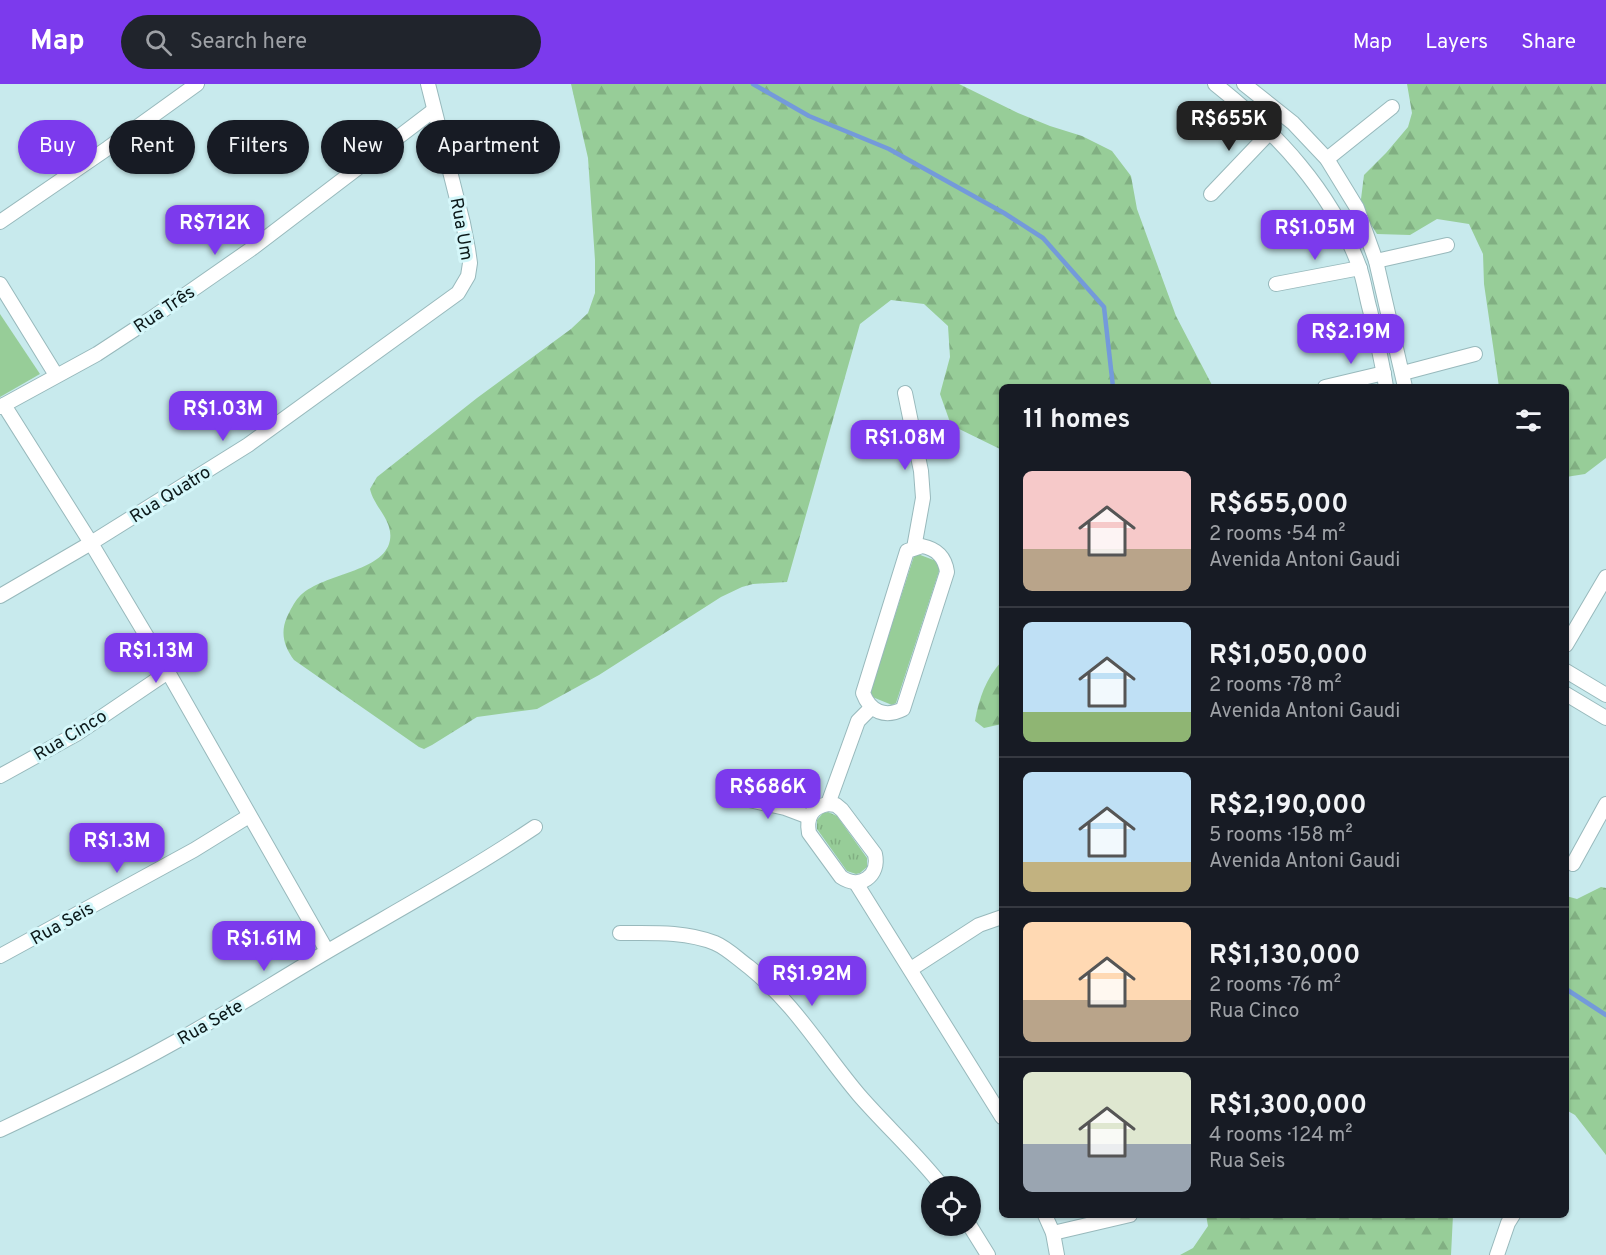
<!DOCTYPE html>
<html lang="en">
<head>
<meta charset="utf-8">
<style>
	:root { --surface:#171b24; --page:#20242c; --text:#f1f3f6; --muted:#9ea1a6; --line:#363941; --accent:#7c3aed }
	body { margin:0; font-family:Overpass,sans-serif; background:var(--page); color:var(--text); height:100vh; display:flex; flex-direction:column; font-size:22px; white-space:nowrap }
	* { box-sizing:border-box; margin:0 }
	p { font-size:20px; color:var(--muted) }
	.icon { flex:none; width:33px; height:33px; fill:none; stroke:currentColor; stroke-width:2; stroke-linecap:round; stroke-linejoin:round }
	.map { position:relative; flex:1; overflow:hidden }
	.panel { position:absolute; left:999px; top:300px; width:570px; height:834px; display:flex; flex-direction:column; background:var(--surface); border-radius:9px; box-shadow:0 2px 4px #0004 }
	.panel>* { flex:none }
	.banner { position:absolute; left:18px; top:36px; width:570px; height:54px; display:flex; gap:12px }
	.buttons { position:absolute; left:921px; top:1092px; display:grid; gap:12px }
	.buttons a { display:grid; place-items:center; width:60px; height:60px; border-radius:50%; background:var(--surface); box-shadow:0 2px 4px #0004; font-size:30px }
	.price { position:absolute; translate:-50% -51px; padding:0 14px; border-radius:12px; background:var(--accent); color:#fff; font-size:20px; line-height:39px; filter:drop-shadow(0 2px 3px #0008) }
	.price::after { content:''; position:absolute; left:50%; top:36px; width:18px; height:14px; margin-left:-9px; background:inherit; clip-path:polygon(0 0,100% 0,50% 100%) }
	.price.selected { background:#222; color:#fff }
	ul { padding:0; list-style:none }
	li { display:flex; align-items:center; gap:18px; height:150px; padding:0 24px }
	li+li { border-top:2px solid var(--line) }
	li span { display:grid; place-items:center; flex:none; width:168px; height:120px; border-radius:9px; color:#555 }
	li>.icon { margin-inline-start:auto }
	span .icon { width:72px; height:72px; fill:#fffc; stroke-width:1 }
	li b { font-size:26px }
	h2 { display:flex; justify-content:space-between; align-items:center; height:72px; padding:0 24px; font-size:26px }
	.chip { padding:0 21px; border-radius:27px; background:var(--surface); box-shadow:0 2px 4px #0004; font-size:21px; line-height:54px }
	.chip.selected { background:var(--accent); color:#fff }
	header { display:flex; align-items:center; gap:36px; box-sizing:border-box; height:84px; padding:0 30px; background:var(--accent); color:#fff }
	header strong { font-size:28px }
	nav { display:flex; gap:33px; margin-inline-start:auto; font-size:21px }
	.search { width:420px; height:54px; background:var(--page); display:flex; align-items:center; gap:15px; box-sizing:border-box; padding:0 21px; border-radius:33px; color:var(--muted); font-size:22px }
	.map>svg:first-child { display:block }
	.grass { fill:url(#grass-tufts) }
	.forest { fill:url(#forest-firs) }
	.park { fill:#97cd98 }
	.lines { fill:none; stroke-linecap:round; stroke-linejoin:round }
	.stream { stroke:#749ada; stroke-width:4.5 }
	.minor-casing { stroke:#98b9bc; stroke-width:16 }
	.minor { stroke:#fff; stroke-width:14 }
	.labels { text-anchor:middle; stroke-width:6; stroke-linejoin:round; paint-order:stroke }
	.street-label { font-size:18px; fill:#0b1819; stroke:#d5f7fa }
</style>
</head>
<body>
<header>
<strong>Map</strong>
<div class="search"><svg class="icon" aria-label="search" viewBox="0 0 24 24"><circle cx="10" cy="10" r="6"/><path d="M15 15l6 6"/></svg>Search here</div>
<nav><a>Map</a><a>Layers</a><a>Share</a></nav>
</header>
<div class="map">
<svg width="1606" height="1171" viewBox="0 0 1606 1171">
	<defs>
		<pattern id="grass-tufts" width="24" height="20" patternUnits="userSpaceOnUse" patternTransform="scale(1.5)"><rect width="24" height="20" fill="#97cd98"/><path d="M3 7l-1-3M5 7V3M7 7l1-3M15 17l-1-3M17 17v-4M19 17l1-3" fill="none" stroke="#81af82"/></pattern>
		<pattern id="forest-firs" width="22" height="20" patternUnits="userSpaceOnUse" patternTransform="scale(1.5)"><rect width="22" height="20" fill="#97cd98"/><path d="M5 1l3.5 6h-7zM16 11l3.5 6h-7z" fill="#81af82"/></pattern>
	</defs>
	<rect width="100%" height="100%" fill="#c8eaed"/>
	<!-- grass -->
	<polygon class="grass" points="828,728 837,732 867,774 867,783 860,789 856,790 847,787 817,745 817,736 823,729"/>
	<!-- forest -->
	<g class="forest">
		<path d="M571,0H959L1018,29L1050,42L1082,52L1112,67L1131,92L1137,125L1176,232L1213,303H1002V366L951,341L940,310L950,273L948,242L924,220L891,216L860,240L787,498L753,500L742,503L721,513L599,591L537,625L477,633L432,661L424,665L419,663L294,576C284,562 280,549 287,533C290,527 294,518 299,513C320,490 379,489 389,460C396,438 374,424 370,405L377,393L477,314L571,245L588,229L595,209V176L588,74Z"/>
		<polygon points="1407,0 1606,0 1606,374 1585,390 1566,393 1566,303 1499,303 1484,200 1483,170 1469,140 1437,135 1410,151 1377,150 1360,123 1364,91 1386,69 1408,43 1412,29"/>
		<path d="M1002,577V640L984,644L975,637C979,614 986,594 1002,577Z"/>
		<polygon points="1601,803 1606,804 1606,1071 1575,1031 1566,1026 1566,812 1577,815"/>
		<polygon points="1206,1131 1453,1131 1451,1171 1180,1171 1193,1164 1208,1142"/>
	</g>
	<!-- park -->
	<g class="park">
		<polygon points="0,230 40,290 0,313"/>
		<polygon points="915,469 939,478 941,481 896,619 892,621 870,612 870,609"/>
	</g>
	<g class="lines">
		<!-- stream -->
		<g class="stream">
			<polyline points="753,0 809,32 889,65 1004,129 1043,154 1104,223 1113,303"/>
			<polyline points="1566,905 1606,931"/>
		</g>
		<!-- minor casing -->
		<g class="minor-casing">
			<g id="minor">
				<path d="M1215,0C1277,49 1331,106 1359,182C1364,196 1366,212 1370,226C1376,252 1382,277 1386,303"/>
				<polyline points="1244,0 1293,39 1327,75 1357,124 1376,177 1405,303"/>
				<polyline points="1327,75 1392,23"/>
				<polyline points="1211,110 1271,47"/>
				<polyline points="0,138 108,64 197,0"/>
				<polyline points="1376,177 1447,161"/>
				<polyline points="0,200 56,291"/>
				<polyline points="1276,200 1360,184"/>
				<polyline points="1403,289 1475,270"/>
				<polyline points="1325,303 1384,289"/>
				<polyline points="905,309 921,387 923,414 914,464"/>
				<polyline points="4,321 91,459 168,588 327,867"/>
				<polyline points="0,323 97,270 152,234 254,163 434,26"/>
				<path d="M922,462C937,465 945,473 947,488L903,625C885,634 870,628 863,609L907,467Z"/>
				<polyline points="0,512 91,459 248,361 458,209 468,192 470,179 468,165 463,139 428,0"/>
				<polyline points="1566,561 1606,493"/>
				<polyline points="1566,587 1606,611"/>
				<polyline points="1566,610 1606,634"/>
				<polyline points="0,692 78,649 168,588"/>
				<polyline points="736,713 785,724 809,733"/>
				<path d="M828,720L836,721L842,726L875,770C880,792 860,806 841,793L809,749C806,733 812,723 828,720Z"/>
				<polyline points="828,720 858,637 871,624"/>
				<polyline points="1573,780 1606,720"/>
				<polyline points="856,799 1002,1033"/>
				<path d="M620,849C650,849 686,847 715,859C727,864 738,875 749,883C796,921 821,966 859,1011C886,1042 917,1070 942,1102"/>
				<polyline points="0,872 194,766 249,732"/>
				<polyline points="911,885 979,841 1002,833"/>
				<path d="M0,1046C59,1018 118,990 175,958C227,929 277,897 328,867C398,826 468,788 535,743"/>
				<polyline points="1045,1131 1053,1149 1057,1171"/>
				<polyline points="970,1142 988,1171"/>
				<polyline points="1053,1149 1130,1131"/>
				<polyline points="1497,1171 1508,1139 1513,1131"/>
			</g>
		</g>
		<!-- minor -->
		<use href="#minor" class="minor"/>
	</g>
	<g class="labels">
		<!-- street labels -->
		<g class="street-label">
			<text transform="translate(462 145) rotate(80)" y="6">Rua Um</text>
			<text transform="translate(164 225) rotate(-34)" y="6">Rua Três</text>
			<text transform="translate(170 410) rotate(-32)" y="6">Rua Quatro</text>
			<text transform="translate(70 651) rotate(-31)" y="6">Rua Cinco</text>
			<text transform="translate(62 839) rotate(-29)" y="6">Rua Seis</text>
			<text transform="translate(210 938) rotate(-30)" y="6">Rua Sete</text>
		</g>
	</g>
</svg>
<div class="buttons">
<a><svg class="icon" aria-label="locate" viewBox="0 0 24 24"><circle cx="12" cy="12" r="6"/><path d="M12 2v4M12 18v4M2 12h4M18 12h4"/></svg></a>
</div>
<b class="price selected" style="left:1229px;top:68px">R$655K</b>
<b class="price" style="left:215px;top:172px">R$712K</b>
<b class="price" style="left:1315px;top:177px">R$1.05M</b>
<b class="price" style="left:1351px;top:281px">R$2.19M</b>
<b class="price" style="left:223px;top:358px">R$1.03M</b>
<b class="price" style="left:905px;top:387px">R$1.08M</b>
<b class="price" style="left:156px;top:600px">R$1.13M</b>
<b class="price" style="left:768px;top:736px">R$686K</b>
<b class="price" style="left:117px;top:790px">R$1.3M</b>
<b class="price" style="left:264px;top:888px">R$1.61M</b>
<b class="price" style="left:812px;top:923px">R$1.92M</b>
<div class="banner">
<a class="chip selected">Buy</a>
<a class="chip">Rent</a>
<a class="chip">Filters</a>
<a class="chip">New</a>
<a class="chip">Apartment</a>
</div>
<section class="panel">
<h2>11 homes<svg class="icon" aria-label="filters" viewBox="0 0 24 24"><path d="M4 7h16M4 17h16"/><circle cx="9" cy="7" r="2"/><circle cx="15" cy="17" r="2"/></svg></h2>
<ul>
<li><span style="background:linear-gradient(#f6c9c9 65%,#b9a48a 0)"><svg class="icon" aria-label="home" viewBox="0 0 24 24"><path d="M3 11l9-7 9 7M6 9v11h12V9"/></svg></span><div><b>R$655,000</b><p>2 rooms · 54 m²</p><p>Avenida Antoni Gaudi</p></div></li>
<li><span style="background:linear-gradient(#bfe0f5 75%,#8fb573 0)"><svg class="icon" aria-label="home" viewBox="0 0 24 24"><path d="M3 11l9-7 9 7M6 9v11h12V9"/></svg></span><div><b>R$1,050,000</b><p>2 rooms · 78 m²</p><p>Avenida Antoni Gaudi</p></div></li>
<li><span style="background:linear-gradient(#bfe0f5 75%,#c2b280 0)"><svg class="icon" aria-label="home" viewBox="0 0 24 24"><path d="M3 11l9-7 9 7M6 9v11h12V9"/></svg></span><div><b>R$2,190,000</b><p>5 rooms · 158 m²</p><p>Avenida Antoni Gaudi</p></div></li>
<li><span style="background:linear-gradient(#ffd9b3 65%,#b9a48a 0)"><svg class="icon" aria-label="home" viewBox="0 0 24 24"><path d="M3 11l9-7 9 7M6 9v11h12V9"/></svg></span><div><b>R$1,130,000</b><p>2 rooms · 76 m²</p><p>Rua Cinco</p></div></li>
<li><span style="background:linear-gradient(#dfe7d0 60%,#9aa5b1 0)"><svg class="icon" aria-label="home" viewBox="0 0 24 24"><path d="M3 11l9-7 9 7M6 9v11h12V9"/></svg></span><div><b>R$1,300,000</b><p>4 rooms · 124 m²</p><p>Rua Seis</p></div></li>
</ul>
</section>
</div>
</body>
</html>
